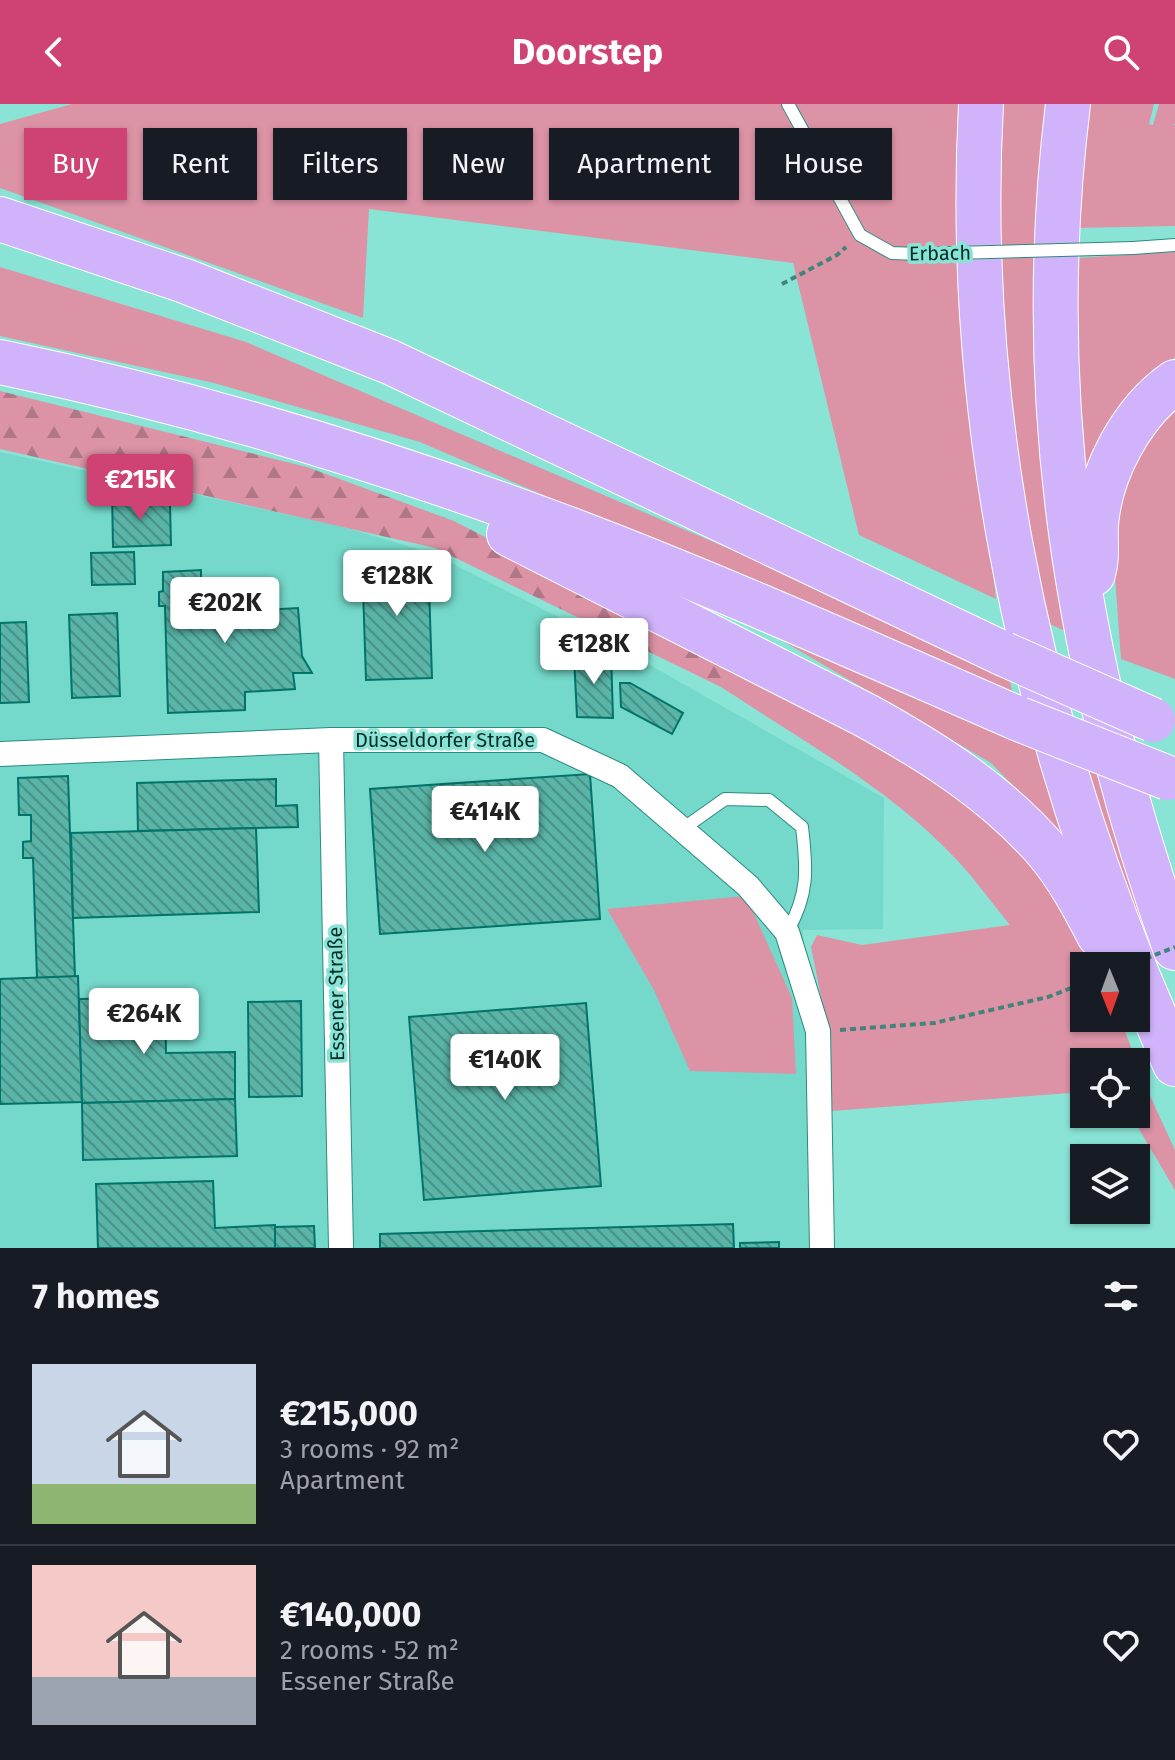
<!DOCTYPE html>
<html lang="en">
<head>
<meta charset="utf-8">
<style>
	:root { --surface:#171b24; --page:#20242c; --text:#f1f3f6; --muted:#9ea1a6; --line:#363941; --accent:#cf4274 }
	body { margin:0; font-family:"Fira Sans",sans-serif; background:var(--page); color:var(--text); height:100vh; display:flex; flex-direction:column; font-size:30px; white-space:nowrap }
	* { box-sizing:border-box; margin:0 }
	p { font-size:26px; color:var(--muted) }
	.icon { flex:none; width:44px; height:44px; fill:none; stroke:currentColor; stroke-width:2; stroke-linecap:round; stroke-linejoin:round }
	.map { position:relative; height:1144px; overflow:hidden }
	.drawer { display:flex; flex-direction:column; background:var(--surface); flex:1 }
	.drawer>* { flex:none }
	.banner { position:absolute; left:24px; top:24px; width:1128px; height:72px; display:flex; gap:16px }
	.needle { width:52px; rotate:179deg }
	.tools { position:absolute; left:1070px; top:848px; display:grid; gap:16px }
	.tools a { display:grid; place-items:center; width:80px; height:80px; border-radius:0px; background:var(--surface); box-shadow:0 2px 6px #0004; font-size:40px }
	.price { position:absolute; translate:-50% -68px; padding:0 18px; border-radius:8px; background:#fff; color:#222; font-size:26px; line-height:52px; filter:drop-shadow(0 2px 4px #0008) }
	.price::after { content:''; position:absolute; left:50%; top:48px; width:24px; height:18px; margin-left:-12px; background:inherit; clip-path:polygon(0 0,100% 0,50% 100%) }
	.price.selected { background:var(--accent); color:#fff }
	ul { padding:0; list-style:none }
	li { display:flex; align-items:center; gap:24px; height:200px; padding:0 32px }
	li+li { border-top:2px solid var(--line) }
	li span { display:grid; place-items:center; flex:none; width:224px; height:160px; border-radius:0px; color:#555 }
	li>.icon { margin-inline-start:auto }
	span .icon { width:96px; height:96px; fill:#fffc; stroke-width:1 }
	li b { font-size:34px }
	h2 { display:flex; justify-content:space-between; align-items:center; height:96px; padding:0 32px; font-size:34px }
	.tag { padding:0 28px; border-radius:0px; background:var(--surface); box-shadow:0 2px 6px #0004; font-size:28px; line-height:72px }
	.tag.selected { background:var(--accent); color:#fff }
	header { display:flex; justify-content:space-between; align-items:center; height:104px; padding:0 32px; background:var(--accent); color:#fff; font-size:36px; font-weight:700 }
	.map>svg:first-child { display:block }
	.built { fill:#74d9ca }
	.green { fill:#dc93a6 }
	.forest { fill:url(#forest-firs) }
	.building { fill:url(#building-back-hatch); stroke:#007468; stroke-width:2 }
	.lines { fill:none; stroke-linecap:round; stroke-linejoin:round }
	.lane-casing { stroke:#2b8a7e; stroke-width:14 }
	.street-casing { stroke:#2b8a7e; stroke-width:26 }
	.highway-casing { stroke:#fff; stroke-width:46 }
	.path { stroke:#43837a; stroke-width:4; stroke-dasharray:6 4; stroke-linecap:butt }
	.lane { stroke:#fff; stroke-width:12 }
	.street { stroke:#fff; stroke-width:24 }
	.highway { stroke:#d0b3fb; stroke-width:44 }
	.lane-bridge-casing { stroke:#2b8a7e; stroke-width:14; stroke-linecap:butt }
	.highway-bridge-casing { stroke:#fff; stroke-width:46; stroke-linecap:butt }
	.path-bridge { stroke:#43837a; stroke-width:4; stroke-dasharray:6 4; stroke-linecap:butt }
	.lane-bridge { stroke:#fff; stroke-width:12 }
	.highway-bridge { stroke:#d0b3fb; stroke-width:44 }
	.labels { text-anchor:middle; stroke-width:7; stroke-linejoin:round; paint-order:stroke }
	.street-label { font-size:20px; fill:#042d28; stroke:#8ae4d6 }
</style>
</head>
<body>
<header><svg class="icon" aria-label="back" viewBox="0 0 24 24"><path d="M15 5l-7 7 7 7"/></svg>Doorstep<svg class="icon" aria-label="search" viewBox="0 0 24 24"><circle cx="10" cy="10" r="6"/><path d="M15 15l6 6"/></svg></header>
<div class="map">
<svg width="1175" height="1144" viewBox="0 0 1175 1144">
	<defs>
		<pattern id="forest-firs" width="22" height="20" patternUnits="userSpaceOnUse" patternTransform="scale(2)"><rect width="22" height="20" fill="#dc93a6"/><path d="M5 1l3.5 6h-7zM16 11l3.5 6h-7z" fill="#b07887"/></pattern>
		<pattern id="building-back-hatch" width="6" height="6" patternUnits="userSpaceOnUse" patternTransform="scale(2)"><rect width="6" height="6" fill="#5ab4a7"/><path d="M-1 5l2 2M0 0l6 6M5-1l2 2" fill="none" stroke="#489388"/></pattern>
	</defs>
	<rect width="100%" height="100%" fill="#8ae4d6"/>
	<!-- built -->
	<polygon class="built" points="0,348 340,422 431,449 620,544 884,694 883,825 803,826 813,1144 0,1144"/>
	<!-- green -->
	<g class="green">
		<polygon points="72,0 966,0 967,221 996,495 859,431 793,159 369,105 363,214 0,84 0,20"/>
		<polygon points="1003,0 1053,0 1072,530 1045,518 1010,310 999,155"/>
		<polygon points="1088,0 1154,0 1149,20 1153,21 1159,0 1175,0 1175,20 1172,20 1175,21 1175,122 1076,124"/>
		<polygon points="1175,148 1175,253 1125,302 1087,392 1078,322 1076,154"/>
		<polygon points="0,163 246,238 737,448 1009,574 1014,594 420,338 214,279 0,232"/>
		<polygon points="1175,293 1175,575 1121,555 1113,446 1116,390"/>
		<polygon points="754,520 1044,648 1071,741 991,659"/>
		<path d="M732,560L965,692L1053,779L1100,862H1084V914H1120L1146,983L1175,1046V1086L1130,1010H1136V958H1084V988L831,1007L825,913L811,843L817,831L862,841L1010,821C992,799 975,775 955,754C889,684 800,635 721,583Z"/>
		<polygon points="1079,661 1108,672 1156,824 1140,830"/>
		<polygon points="746,792 792,894 796,970 690,967 654,886 607,805"/>
	</g>
	<!-- forest -->
	<polygon class="forest" points="0,287 307,363 454,417 732,560 721,583 435,444 0,345"/>
	<!-- building -->
	<g class="building">
		<polygon points="112,387 170,400 171,441 113,443"/>
		<polygon points="134,448 135,480 92,481 91,449"/>
		<polygon points="428,452 432,574 366,576 362,454"/>
		<polygon points="201,466 201,478 219,478 219,486 242,485 243,493 262,492 263,506 298,504 302,552 312,569 293,569 295,585 245,588 245,606 168,609 165,502 159,502 159,488 163,487 163,468"/>
		<polygon points="117,509 120,592 72,594 69,511"/>
		<polygon points="26,518 29,598 0,599 0,519"/>
		<polygon points="611,549 613,614 577,613 574,552"/>
		<polygon points="620,579 630,579 683,609 672,630 621,603"/>
		<polygon points="590,670 600,815 380,830 370,685"/>
		<polygon points="68,672 75,873 37,874 33,754 23,754 23,738 31,737 31,711 19,711 18,674"/>
		<polygon points="276,675 276,702 297,701 298,723 138,727 137,679"/>
		<polygon points="256,724 259,808 73,814 71,729"/>
		<polygon points="78,872 82,998 0,1000 0,875"/>
		<polygon points="165,885 166,949 235,948 235,995 82,999 79,895 144,894 144,886"/>
		<polygon points="301,897 302,992 249,993 248,898"/>
		<polygon points="586,899 601,1082 424,1096 409,913"/>
		<polygon points="235,995 237,1052 83,1056 82,999"/>
		<polygon points="213,1077 215,1124 275,1121 275,1144 98,1144 96,1080"/>
		<polygon points="733,1120 734,1144 380,1144 380,1130"/>
		<polygon points="314,1122 315,1144 275,1144 275,1123"/>
		<polygon points="779,1138 779,1144 740,1144 740,1139"/>
	</g>
	<g class="lines">
		<!-- lane casing -->
		<g class="lane-casing">
			<g id="lane">
				<polyline points="788,0 860,131 892,149 918,150"/>
				<polyline points="1133,144 1175,141"/>
				<path d="M684,724L725,695L769,696L802,723C807,765 809,790 787,828"/>
			</g>
		</g>
		<!-- street casing -->
		<g class="street-casing">
			<g id="street">
				<polyline points="331,636 341,1144"/>
				<polyline points="0,650 331,636 543,636 620,672 748,782 787,828 818,927 822,1144"/>
			</g>
		</g>
		<!-- highway casing -->
		<g class="highway-casing">
			<g id="highway">
				<path d="M981,0C965,294 1024,590 1134,862"/>
				<path d="M1068,0C1032,293 1076,566 1175,844"/>
				<polyline points="0,115 185,177 390,258 1004,550"/>
				<path d="M0,258C195,298 387,357 574,427C724,484 872,551 1019,615"/>
				<path d="M509,430L865,611C932,648 996,688 1047,747C1068,772 1084,802 1099,831"/>
				<path d="M1093,470C1098,454 1095,437 1096,421C1100,368 1132,308 1175,278"/>
				<polyline points="1136,868 1175,960"/>
			</g>
		</g>
		<!-- path -->
		<g class="path">
			<polyline points="782,180 837,151 846,143"/>
			<polyline points="840,926 934,919 1048,893 1084,879"/>
		</g>
		<!-- lane -->
		<use href="#lane" class="lane"/>
		<!-- street -->
		<use href="#street" class="street"/>
		<!-- highway -->
		<use href="#highway" class="highway"/>
		<!-- lane-bridge casing -->
		<g class="lane-bridge-casing">
			<polyline id="lane-bridge" points="918,150 1133,144"/>
		</g>
		<!-- highway-bridge casing -->
		<g class="highway-bridge-casing">
			<g id="highway-bridge">
				<polyline points="1004,550 1153,616"/>
				<polyline points="1019,615 1168,674"/>
			</g>
		</g>
		<!-- path-bridge -->
		<polyline class="path-bridge" points="1127,862 1175,843"/>
		<!-- lane-bridge -->
		<use href="#lane-bridge" class="lane-bridge"/>
		<!-- highway-bridge -->
		<use href="#highway-bridge" class="highway-bridge"/>
	</g>
	<g class="labels">
		<!-- street labels -->
		<g class="street-label">
			<text transform="translate(940 149) rotate(-1)" y="7">Erbach</text>
			<text x="445" y="643">Düsseldorfer Straße</text>
			<text transform="translate(336 890) rotate(-91)" y="7">Essener Straße</text>
		</g>
	</g>
</svg>
<div class="tools">
<a><svg class="needle" viewBox="-14 -14 28 28"><path d="M0-13l5 13h-10z" fill="#e53935"/><path d="M0 13l5-13h-10z" fill="#9ea1a6"/></svg></a>
<a><svg class="icon" aria-label="locate" viewBox="0 0 24 24"><circle cx="12" cy="12" r="6"/><path d="M12 2v4M12 18v4M2 12h4M18 12h4"/></svg></a>
<a><svg class="icon" aria-label="layers" viewBox="0 0 24 24"><path d="M12 4l9 5-9 5-9-5zM3 14l9 5 9-5"/></svg></a>
</div>
<b class="price selected" style="left:140px;top:418px">€215K</b>
<b class="price" style="left:397px;top:514px">€128K</b>
<b class="price" style="left:225px;top:541px">€202K</b>
<b class="price" style="left:594px;top:582px">€128K</b>
<b class="price" style="left:485px;top:750px">€414K</b>
<b class="price" style="left:144px;top:952px">€264K</b>
<b class="price" style="left:505px;top:998px">€140K</b>
<div class="banner">
<a class="tag selected">Buy</a>
<a class="tag">Rent</a>
<a class="tag">Filters</a>
<a class="tag">New</a>
<a class="tag">Apartment</a>
<a class="tag">House</a>
</div>
</div>
<section class="drawer">
<h2>7 homes<svg class="icon" aria-label="filters" viewBox="0 0 24 24"><path d="M4 7h16M4 17h16"/><circle cx="9" cy="7" r="2"/><circle cx="15" cy="17" r="2"/></svg></h2>
<ul>
<li><span style="background:linear-gradient(#c9d6e8 75%,#8fb573 0)"><svg class="icon" aria-label="home" viewBox="0 0 24 24"><path d="M3 11l9-7 9 7M6 9v11h12V9"/></svg></span><div><b>€215,000</b><p>3 rooms · 92 m²</p><p>Apartment</p></div><svg class="icon" aria-label="heart" viewBox="0 0 24 24"><path d="M12 20l-8-8c-3-5 5-10 8-4 3-6 11-1 8 4z"/></svg></li>
<li><span style="background:linear-gradient(#f6c9c9 70%,#9aa5b1 0)"><svg class="icon" aria-label="home" viewBox="0 0 24 24"><path d="M3 11l9-7 9 7M6 9v11h12V9"/></svg></span><div><b>€140,000</b><p>2 rooms · 52 m²</p><p>Essener Straße</p></div><svg class="icon" aria-label="heart" viewBox="0 0 24 24"><path d="M12 20l-8-8c-3-5 5-10 8-4 3-6 11-1 8 4z"/></svg></li>
</ul>
</section>
</body>
</html>
